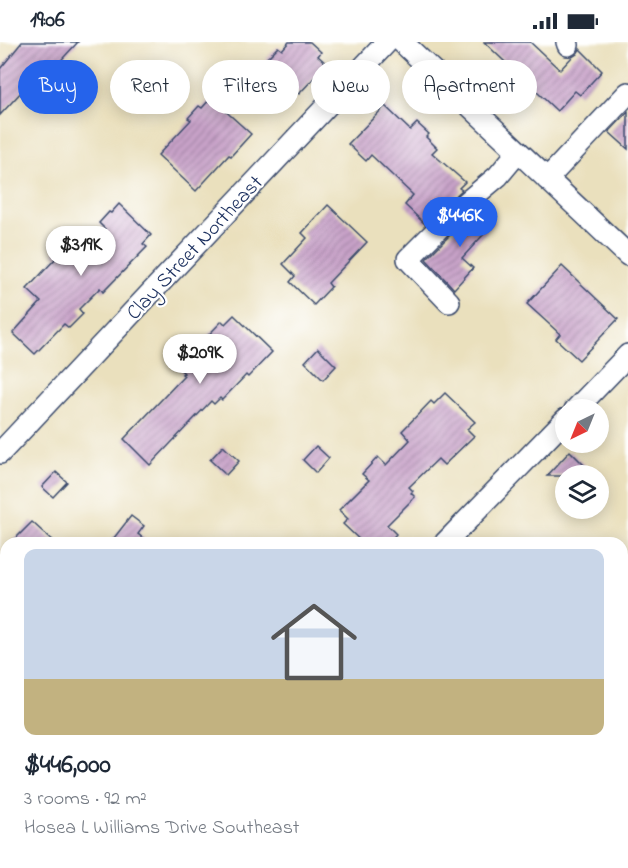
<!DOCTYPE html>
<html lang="en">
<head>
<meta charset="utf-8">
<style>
	:root { --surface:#fff; --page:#f6f6f7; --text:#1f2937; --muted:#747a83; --line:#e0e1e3; --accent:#2563eb }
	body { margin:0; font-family:"Indie Flower",sans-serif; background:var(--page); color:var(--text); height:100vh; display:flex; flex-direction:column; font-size:22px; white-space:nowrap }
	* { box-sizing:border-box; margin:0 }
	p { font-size:20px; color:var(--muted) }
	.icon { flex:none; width:33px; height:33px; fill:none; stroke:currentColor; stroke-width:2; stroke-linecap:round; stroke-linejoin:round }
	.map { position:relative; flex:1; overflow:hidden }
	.sheet { position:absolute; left:0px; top:495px; width:628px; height:332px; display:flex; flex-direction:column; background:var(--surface); border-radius:18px 18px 0 0; box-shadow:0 3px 15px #0003 }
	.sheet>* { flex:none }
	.hud { position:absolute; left:18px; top:18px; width:592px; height:54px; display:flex; gap:12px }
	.needle { width:39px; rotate:223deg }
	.buttons { position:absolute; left:555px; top:357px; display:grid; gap:12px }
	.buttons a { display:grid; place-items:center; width:54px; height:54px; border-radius:50%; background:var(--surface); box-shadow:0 3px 15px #0003; font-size:30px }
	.price { position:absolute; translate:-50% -51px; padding:0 14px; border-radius:21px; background:#fff; color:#222; font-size:20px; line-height:39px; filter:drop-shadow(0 2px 3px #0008) }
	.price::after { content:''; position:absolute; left:50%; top:36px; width:18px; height:14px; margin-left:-9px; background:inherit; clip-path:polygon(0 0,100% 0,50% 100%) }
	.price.active { background:var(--accent); color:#fff }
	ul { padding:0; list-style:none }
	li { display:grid; align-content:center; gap:12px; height:318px; padding:0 24px }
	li+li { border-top:2px solid var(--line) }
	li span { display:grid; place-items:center; height:186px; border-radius:12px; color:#555 }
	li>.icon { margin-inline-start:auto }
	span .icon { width:108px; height:108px; fill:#fffc; stroke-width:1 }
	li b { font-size:26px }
	.chip { padding:0 21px; border-radius:27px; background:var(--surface); box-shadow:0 3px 15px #0003; font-size:21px; line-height:54px }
	.chip.active { background:var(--accent); color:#fff }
	.status { display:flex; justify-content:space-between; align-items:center; height:42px; padding:0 30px; background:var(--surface); direction:ltr }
	.status svg { height:16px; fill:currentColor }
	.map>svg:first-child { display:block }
	.forest { fill:url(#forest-firs); stroke:#527062; stroke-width:1.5 }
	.park { fill:url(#park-dots); stroke:#637e69; stroke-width:1.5 }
	.garden { fill:#abcc74; stroke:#637e69; stroke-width:1.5 }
	.building { fill:url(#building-hatch) }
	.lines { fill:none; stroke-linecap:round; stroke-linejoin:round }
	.minor-casing { stroke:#3a4a6c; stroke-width:24 }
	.minor { stroke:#fff; stroke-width:21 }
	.labels { text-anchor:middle; stroke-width:4.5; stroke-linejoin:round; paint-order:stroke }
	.street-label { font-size:21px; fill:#1b2f5e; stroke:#fff }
</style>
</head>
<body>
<div class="status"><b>19:06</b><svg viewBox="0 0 49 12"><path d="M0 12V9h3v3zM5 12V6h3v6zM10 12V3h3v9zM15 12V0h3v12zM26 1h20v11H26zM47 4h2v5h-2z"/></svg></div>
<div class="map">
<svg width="628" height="826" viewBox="0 0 628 826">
	<defs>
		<pattern id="forest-firs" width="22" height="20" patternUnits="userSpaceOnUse" patternTransform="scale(1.5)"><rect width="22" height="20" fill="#88b066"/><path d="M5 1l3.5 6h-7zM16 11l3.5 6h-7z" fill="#6e9057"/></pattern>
		<pattern id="park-dots" width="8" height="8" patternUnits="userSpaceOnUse" patternTransform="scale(1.5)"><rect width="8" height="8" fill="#abcc74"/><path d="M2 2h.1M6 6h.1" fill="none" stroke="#8aa662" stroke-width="1.8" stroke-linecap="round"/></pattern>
		<pattern id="building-hatch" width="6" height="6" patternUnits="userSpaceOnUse" patternTransform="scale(1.5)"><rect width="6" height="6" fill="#c8a2c8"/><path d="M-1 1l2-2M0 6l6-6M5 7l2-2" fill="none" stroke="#a284a6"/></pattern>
	</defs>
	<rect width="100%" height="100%" fill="#fff"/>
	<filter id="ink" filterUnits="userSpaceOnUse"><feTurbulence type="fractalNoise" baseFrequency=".0167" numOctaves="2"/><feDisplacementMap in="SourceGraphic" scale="12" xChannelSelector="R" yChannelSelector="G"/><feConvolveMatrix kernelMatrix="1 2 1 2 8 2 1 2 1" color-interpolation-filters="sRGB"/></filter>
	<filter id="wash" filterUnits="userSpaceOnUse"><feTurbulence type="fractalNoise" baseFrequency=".008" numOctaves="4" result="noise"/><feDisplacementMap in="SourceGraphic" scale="24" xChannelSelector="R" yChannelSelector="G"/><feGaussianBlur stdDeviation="1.35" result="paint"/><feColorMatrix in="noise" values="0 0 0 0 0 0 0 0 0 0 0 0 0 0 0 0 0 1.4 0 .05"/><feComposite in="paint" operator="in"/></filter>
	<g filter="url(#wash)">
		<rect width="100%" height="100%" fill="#eae0bd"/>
		<!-- forest -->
		<polygon class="forest" points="0,774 6,786 6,820 22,821 25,826 0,826"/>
		<!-- park -->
		<g class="park">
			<polygon points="0,545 6,550 6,786 0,774"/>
			<polygon points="293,820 299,826 25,826 22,821"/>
		</g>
		<!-- garden -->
		<polygon class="garden" points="204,821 255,821 262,826 220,826"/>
		<g id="blocks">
			<!-- building -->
			<g class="building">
				<polygon points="22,0 78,0 50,30 56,34 36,58 24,47 0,73 0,27"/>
				<polygon points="289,0 310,0 321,10 318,14 327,22 299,52 268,23 270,21 266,17 278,5 282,8"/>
				<polygon points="484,0 530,0 560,28 572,15 577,12 580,7 602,29 580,53 575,49 557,69"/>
				<polygon points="211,56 251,92 231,114 229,113 196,149 158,113 191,78 188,76 199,64 202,66"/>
				<polygon points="385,64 410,88 417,81 429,92 426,95 437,106 432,111 465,140 459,146 462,148 425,182 405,163 413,153 371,113 366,119 348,102"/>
				<polygon points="628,70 628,107 609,90"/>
				<polygon points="119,162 151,193 143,202 147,205 103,250 100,246 79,267 83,272 69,286 64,282 35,312 13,291 41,260 27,247 57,215 53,211 68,196 85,212 106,191 103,189 105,187 99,181 109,170 111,171"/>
				<polygon points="328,163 367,200 328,241 331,245 314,263 290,240 295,234 283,222 307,196 302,191"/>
				<polygon points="480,166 495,180 462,216 473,226 454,247 426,217 464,179"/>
				<polygon points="562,224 618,277 579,318 556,297 560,292 527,262"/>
				<polygon points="234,273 272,310 248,335 246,333 222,358 220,356 214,362 211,359 150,423 124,397 184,334 182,332 184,331 177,324 189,311 190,312 222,279 225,282"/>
				<polygon points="318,306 336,324 323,338 305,320"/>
				<polygon points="445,351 475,380 467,387 474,394 444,423 438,417 409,445 413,449 411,451 415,455 387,483 396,492 388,501 363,501 343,482 348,477 339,468 369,438 362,432 378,415 386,423 410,398 402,389 431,359 434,362"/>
				<polygon points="223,404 239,419 226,433 210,418"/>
				<polygon points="316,404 329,416 316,431 303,418"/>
				<polygon points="570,409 595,434 547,434"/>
				<polygon points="56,430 67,440 53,455 42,445"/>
				<polygon points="131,474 144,484 138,492 149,501 110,501"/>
				<polygon points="32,480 55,501 11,501"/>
			</g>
		</g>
	</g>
	<g filter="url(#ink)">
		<use href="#blocks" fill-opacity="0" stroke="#3a4a6c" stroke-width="1.5"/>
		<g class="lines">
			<!-- minor casing -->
			<g class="minor-casing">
				<g id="minor">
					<polyline points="402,0 628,213"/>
					<polyline points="567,0 568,3"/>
					<polyline points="547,137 628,51"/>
					<polyline points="449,260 408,217 455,170 498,134 518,110"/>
					<polyline points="575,368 628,313"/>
					<polyline points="0,411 387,0"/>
					<polyline points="445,501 566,377"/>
					<polyline points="297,820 303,826"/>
				</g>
			</g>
			<!-- minor -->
			<use href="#minor" class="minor"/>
		</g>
	</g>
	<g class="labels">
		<!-- street labels -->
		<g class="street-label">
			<text transform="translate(194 205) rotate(-47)" y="7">Clay Street Northeast</text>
		</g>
	</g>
</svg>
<div class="buttons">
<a><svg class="needle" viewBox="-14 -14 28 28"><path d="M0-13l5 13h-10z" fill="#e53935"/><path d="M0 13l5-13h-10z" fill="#747a83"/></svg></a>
<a><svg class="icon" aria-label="layers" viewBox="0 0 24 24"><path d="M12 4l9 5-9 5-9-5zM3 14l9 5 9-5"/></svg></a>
</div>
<b class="price active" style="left:460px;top:206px">$446K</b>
<b class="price" style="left:81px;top:235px">$319K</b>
<b class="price" style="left:200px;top:343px">$209K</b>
<div class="hud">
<a class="chip active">Buy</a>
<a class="chip">Rent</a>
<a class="chip">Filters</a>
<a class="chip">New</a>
<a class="chip">Apartment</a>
</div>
<section class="sheet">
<ul>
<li><span style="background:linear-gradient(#c9d6e8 70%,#c2b280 0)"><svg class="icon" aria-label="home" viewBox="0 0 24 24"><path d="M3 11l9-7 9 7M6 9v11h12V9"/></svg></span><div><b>$446,000</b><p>3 rooms · 92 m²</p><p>Hosea L Williams Drive Southeast</p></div></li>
</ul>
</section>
</div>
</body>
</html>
